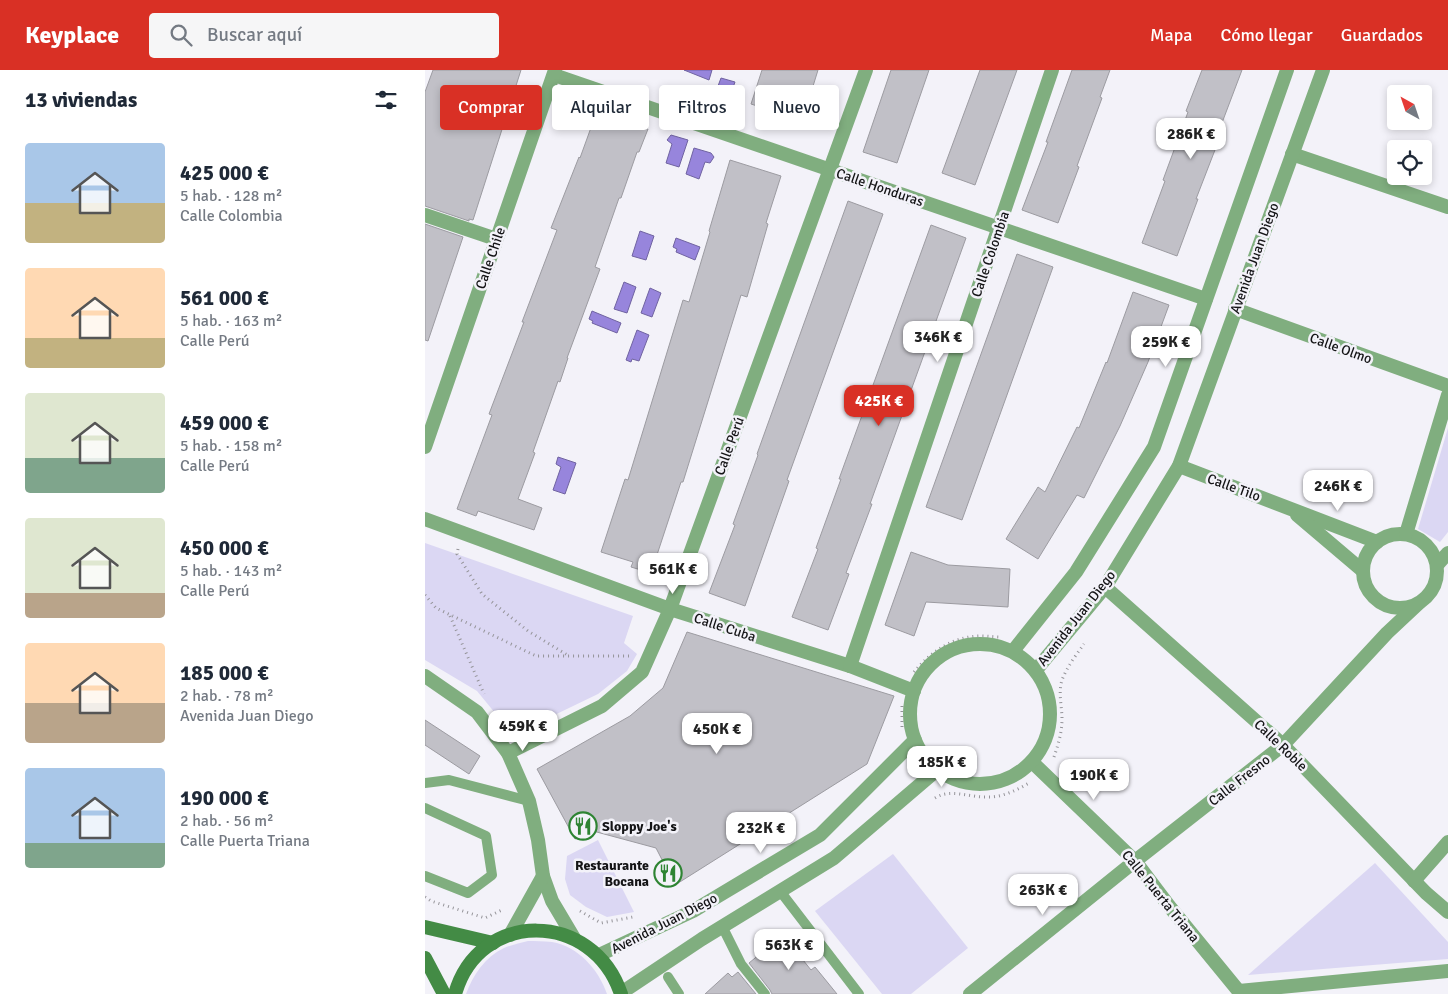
<!DOCTYPE html>
<html lang="es">
<head>
<meta charset="utf-8">
<style>
	:root { --surface:#fff; --page:#f6f6f7; --text:#1f2937; --muted:#747a83; --accent:#d93025 }
	body { margin:0; font-family:Signika,sans-serif; background:var(--page); color:var(--text); height:100vh; display:flex; flex-direction:column; font-size:19px; white-space:nowrap }
	* { box-sizing:border-box; margin:0 }
	p { font-size:16px; color:var(--muted) }
	.icon { flex:none; width:28px; height:28px; fill:none; stroke:currentColor; stroke-width:2; stroke-linecap:round; stroke-linejoin:round }
	.map { position:relative; flex:1; overflow:hidden }
	.sheet { display:flex; flex-direction:column; background:var(--surface); width:425px }
	.sheet>* { flex:none }
	.top-card { position:absolute; left:15px; top:15px; width:475px; height:45px; display:flex; gap:10px }
	.needle { width:32px; rotate:320deg }
	.controls { position:absolute; left:962px; top:15px; display:grid; gap:10px }
	.controls a { display:grid; place-items:center; width:45px; height:45px; border-radius:5px; background:var(--surface); box-shadow:0 2px 8px #0003; font-size:25px }
	.price { position:absolute; translate:-50% -42px; padding:0 11px; border-radius:10px; background:#fff; color:#222; font-size:16px; line-height:32px; filter:drop-shadow(0 1px 2px #0008) }
	.price::after { content:''; position:absolute; left:50%; top:30px; width:15px; height:11px; margin-left:-8px; background:inherit; clip-path:polygon(0 0,100% 0,50% 100%) }
	.price.active { background:var(--accent); color:#fff }
	ul { padding:0; list-style:none }
	li { display:flex; align-items:center; gap:15px; height:125px; padding:0 25px }
	li span { display:grid; place-items:center; flex:none; width:140px; height:100px; border-radius:5px; color:#555 }
	li>.icon { margin-inline-start:auto }
	span .icon { width:60px; height:60px; fill:#fffc; stroke-width:1 }
	li b { font-size:21px }
	h2 { display:flex; justify-content:space-between; align-items:center; height:60px; padding:0 25px; font-size:21px }
	.pill { padding:0 18px; border-radius:5px; background:var(--surface); box-shadow:0 2px 8px #0003; font-size:18px; line-height:45px }
	.pill.active { background:var(--accent); color:#fff }
	header { display:flex; align-items:center; gap:30px; box-sizing:border-box; height:70px; padding:0 25px; background:var(--accent); color:#fff }
	header strong { font-size:24px }
	nav { display:flex; gap:28px; margin-inline-start:auto; font-size:18px }
	.search { width:350px; height:45px; background:var(--page); display:flex; align-items:center; gap:12px; box-sizing:border-box; padding:0 18px; border-radius:5px; color:var(--muted); font-size:19px }
	main { display:flex; flex:1; min-height:0 }
	.map>svg:first-child { display:block }
	.green { fill:#dbd7f3 }
	.water { fill:#9785dc; stroke:#7063a1 }
	.building { fill:#c1c0c7; stroke:#9c9ba1 }
	.lines { fill:none; stroke-linecap:round; stroke-linejoin:round }
	.path { stroke:#959499; stroke-width:3; stroke-dasharray:1 4; stroke-linecap:butt }
	.service { stroke:#80ae7f; stroke-width:10 }
	.minor { stroke:#80ae7f; stroke-width:14 }
	.tertiary { stroke:#80ae7f; stroke-width:14 }
	.secondary { stroke:#438b45; stroke-width:14 }
	.labels { text-anchor:middle; stroke-width:5; stroke-linejoin:round; paint-order:stroke }
	.street-label { font-size:14px; fill:#141416; stroke:#f3f2f9 }
	.poi-label { font-size:14px; font-weight:bold; fill:#141416; stroke:#f3f2f9; text-anchor:start }
</style>
</head>
<body>
<header>
<strong>Keyplace</strong>
<div class="search"><svg class="icon" aria-label="search" viewBox="0 0 24 24"><circle cx="10" cy="10" r="6"/><path d="M15 15l6 6"/></svg>Buscar aquí</div>
<nav><a>Mapa</a><a>Cómo llegar</a><a>Guardados</a></nav>
</header>
<main>
<section class="sheet">
<h2>13 viviendas<svg class="icon" aria-label="filters" viewBox="0 0 24 24"><path d="M4 7h16M4 17h16"/><circle cx="9" cy="7" r="2"/><circle cx="15" cy="17" r="2"/></svg></h2>
<ul>
<li><span style="background:linear-gradient(#a9c7e8 60%,#c2b280 0)"><svg class="icon" aria-label="home" viewBox="0 0 24 24"><path d="M3 11l9-7 9 7M6 9v11h12V9"/></svg></span><div><b>425 000 €</b><p>5 hab. · 128 m²</p><p>Calle Colombia</p></div></li>
<li><span style="background:linear-gradient(#ffd9b3 70%,#c2b280 0)"><svg class="icon" aria-label="home" viewBox="0 0 24 24"><path d="M3 11l9-7 9 7M6 9v11h12V9"/></svg></span><div><b>561 000 €</b><p>5 hab. · 163 m²</p><p>Calle Perú</p></div></li>
<li><span style="background:linear-gradient(#dfe7d0 65%,#7fa58c 0)"><svg class="icon" aria-label="home" viewBox="0 0 24 24"><path d="M3 11l9-7 9 7M6 9v11h12V9"/></svg></span><div><b>459 000 €</b><p>5 hab. · 158 m²</p><p>Calle Perú</p></div></li>
<li><span style="background:linear-gradient(#dfe7d0 75%,#b9a48a 0)"><svg class="icon" aria-label="home" viewBox="0 0 24 24"><path d="M3 11l9-7 9 7M6 9v11h12V9"/></svg></span><div><b>450 000 €</b><p>5 hab. · 143 m²</p><p>Calle Perú</p></div></li>
<li><span style="background:linear-gradient(#ffd9b3 60%,#b9a48a 0)"><svg class="icon" aria-label="home" viewBox="0 0 24 24"><path d="M3 11l9-7 9 7M6 9v11h12V9"/></svg></span><div><b>185 000 €</b><p>2 hab. · 78 m²</p><p>Avenida Juan Diego</p></div></li>
<li><span style="background:linear-gradient(#a9c7e8 75%,#7fa58c 0)"><svg class="icon" aria-label="home" viewBox="0 0 24 24"><path d="M3 11l9-7 9 7M6 9v11h12V9"/></svg></span><div><b>190 000 €</b><p>2 hab. · 56 m²</p><p>Calle Puerta Triana</p></div></li>
</ul>
</section>
<div class="map">
<svg width="1023" height="924" viewBox="0 0 1023 924">
	<rect width="100%" height="100%" fill="#f3f2f9"/>
	<!-- green -->
	<g class="green">
		<polygon points="1023,358 1023,462 1015,472 993,459"/>
		<polygon points="0,473 208,546 199,573 212,584 202,601 173,624 88,665 52,621 0,590"/>
		<polygon points="173,770 209,842 182,847 161,837 145,825 140,809 142,786"/>
		<polygon points="468,784 543,878 486,924 457,924 390,841"/>
		<polygon points="950,793 1023,872 1023,889 823,905"/>
		<path d="M103,871C110,871 119,871 127,872C153,876 174,900 182,924H41C48,905 60,887 79,878C86,875 95,873 103,871Z"/>
	</g>
	<!-- water -->
	<g class="water">
		<polygon points="259,0 287,0 284,10"/>
		<polygon points="296,8 310,12 300,40 286,35"/>
		<polygon points="246,65 263,70 254,97 241,93 247,74 242,70"/>
		<polygon points="269,78 286,83 289,87 285,93 280,92 274,109 261,104"/>
		<polygon points="215,161 229,166 221,190 207,186"/>
		<polygon points="251,168 275,177 270,190 251,182 252,179 248,177"/>
		<polygon points="199,212 211,217 202,243 189,239"/>
		<polygon points="225,218 236,223 227,247 216,243"/>
		<polygon points="167,241 196,253 192,263 167,253 168,251 164,249"/>
		<polygon points="212,260 224,265 214,291 207,289 206,292 201,290"/>
		<polygon points="133,387 151,393 140,424 128,420 136,397 131,394"/>
	</g>
	<!-- building -->
	<g class="building">
		<polygon points="8,0 96,0 48,150 44,149 44,151 0,136 0,22"/>
		<polygon points="337,0 393,0 376,55 356,49 357,44 326,34"/>
		<polygon points="466,0 504,0 472,93 438,82"/>
		<polygon points="555,0 592,0 550,115 517,103"/>
		<polygon points="647,0 685,0 675,27 677,28 652,96 654,97 633,153 597,140 623,72 621,72"/>
		<polygon points="777,0 817,0 792,66 795,67 771,129 773,129 752,186 717,173 740,111 738,110 763,42 761,41"/>
		<polygon points="172,41 223,59 214,82 212,82 196,128 194,128 170,197 175,199 142,288 143,288 135,312 133,311 108,382 110,383 93,429 117,438 109,460 53,441 51,446 32,439 67,345 64,344 99,252 97,252 132,160 126,158 154,87 155,88"/>
		<polygon points="305,90 356,106 341,153 343,154 322,227 316,225 258,412 256,412 226,503 206,497 208,492 176,482 200,409 203,410 258,230 264,232 285,162 284,161"/>
		<polygon points="423,131 458,144 362,410 364,411 320,536 284,523 310,455 308,454 333,385 332,384"/>
		<polygon points="0,154 38,167 3,271 0,270"/>
		<polygon points="506,155 541,168 445,434 447,434 421,503 424,504 403,560 367,547 393,479 391,478 416,409 414,409"/>
		<polygon points="592,184 628,197 537,450 501,437"/>
		<polygon points="708,222 744,235 723,292 695,356 659,428 652,425 613,489 581,469 613,417 620,422 652,357 654,358 681,292 682,293"/>
		<polygon points="486,482 523,495 585,499 583,537 501,532 489,566 460,555"/>
		<polygon points="262,562 469,626 442,694 250,815 231,778 168,761 150,769 112,699 205,646 238,618"/>
		<polygon points="0,650 55,686 44,704 0,675"/>
		<polygon points="358,865 386,900 390,897 412,924 347,924 345,920 324,893"/>
		<polygon points="313,902 331,924 280,924 303,903 307,907"/>
	</g>
	<g class="lines">
		<!-- path -->
		<g class="path">
			<polyline points="33,479 32,484 57,524 103,561 144,586"/>
			<polyline points="0,525 11,538 111,586 204,586"/>
			<polyline points="25,546 59,624"/>
			<path d="M489,602C506,581 529,566 556,566C563,566 569,567 576,567"/>
			<polyline points="477,657 477,636"/>
			<path d="M629,687C633,675 637,663 637,649C637,636 633,623 637,610C642,597 651,585 659,574"/>
			<path d="M510,728C526,718 545,728 564,727C578,727 592,720 604,713"/>
			<polyline points="0,827 6,831 60,848 77,840"/>
			<polyline points="155,841 176,853 208,847"/>
		</g>
		<!-- service -->
		<g class="service">
			<polyline points="0,713 24,710 104,731"/>
			<polyline points="0,738 61,766 67,805 43,823 0,806"/>
			<polyline points="355,821 434,924"/>
			<polyline points="297,856 316,894 340,924"/>
			<polyline points="243,907 254,924"/>
		</g>
		<!-- minor -->
		<g class="minor">
			<polyline points="129,5 781,229"/>
			<polyline points="867,84 1023,137"/>
			<polyline points="0,145 71,169"/>
			<polyline points="810,239 1023,316"/>
			<polyline points="0,377 130,0"/>
			<polyline points="754,396 952,472"/>
			<polyline points="872,445 938,501"/>
			<polyline points="0,449 245,539 425,596 489,621"/>
			<circle cx="975" cy="501" r="37"/>
			<polyline points="981,464 1023,325"/>
			<polyline points="1012,495 1023,483"/>
			<polyline points="680,517 858,675 1001,823 1023,842"/>
			<polyline points="425,596 627,0"/>
			<polyline points="0,606 52,642 83,683 104,731 113,770 118,806 127,831 149,868"/>
			<polyline points="83,683 177,636 217,602 245,539 441,0"/>
			<polyline points="607,692 710,791 744,836 816,924"/>
			<polyline points="989,811 1023,772"/>
			<polyline points="85,865 118,806"/>
			<polyline points="814,921 1023,901"/>
			<polyline points="545,924 710,791 858,675 962,563 993,534"/>
		</g>
		<!-- tertiary -->
		<g class="tertiary">
			<circle cx="555" cy="644" r="70"/>
			<polyline points="588,581 651,502 729,377 862,0"/>
			<polyline points="611,600 680,517 754,396 898,0"/>
			<polyline points="174,885 268,841 395,765 490,670"/>
			<polyline points="196,923 277,869 409,788 512,700"/>
		</g>
		<!-- secondary -->
		<g class="secondary">
			<polyline points="0,857 68,873"/>
			<polyline points="0,888 19,924"/>
			<path d="M30,924C54,839 168,840 196,924"/>
		</g>
	</g>
	<!-- icons -->
	<defs>
		<g id="restaurant-ring" transform="scale(1.4375)"><circle r="9.5" fill="#f3f2f9" stroke="#2e8433" stroke-width="1.5"/><path d="M-5-6h1v4h1v-4h1v4h1v-4h1v5L-1.5 .5V6h-2V.5L-5-1ZM5-6V6H3V1.5H1.5Q1.5-4 5-6Z" fill="#2e8433"/></g>
	</defs>
	<g fill-rule="evenodd">
		<use href="#restaurant-ring" x="158" y="756"/>
		<use href="#restaurant-ring" x="243" y="803"/>
	</g>
	<g class="labels">
		<!-- street labels -->
		<g class="street-label">
			<text transform="translate(455 117) rotate(19)" y="5">Calle Honduras</text>
			<text transform="translate(565 184) rotate(-71)" y="5">Calle Colombia</text>
			<text transform="translate(65 188) rotate(-71)" y="5">Calle Chile</text>
			<text transform="translate(829 188) rotate(-70)" y="5">Avenida Juan Diego</text>
			<text transform="translate(916 278) rotate(20)" y="5">Calle Olmo</text>
			<text transform="translate(304 376) rotate(-70)" y="5">Calle Perú</text>
			<text transform="translate(809 417) rotate(20)" y="5">Calle Tilo</text>
			<text transform="translate(651 548) rotate(-52)" y="5">Avenida Juan Diego</text>
			<text transform="translate(300 557) rotate(18)" y="5">Calle Cuba</text>
			<text transform="translate(856 675) rotate(44)" y="5">Calle Roble</text>
			<text transform="translate(814 710) rotate(-38)" y="5">Calle Fresno</text>
			<text transform="translate(736 826) rotate(51)" y="5">Calle Puerta Triana</text>
			<text transform="translate(239 853) rotate(-27)" y="5">Avenida Juan Diego</text>
		</g>
		<!-- poi labels -->
		<g class="poi-label">
			<text x="177" y="761">Sloppy Joe's</text>
			<text x="224" y="800" text-anchor="end">Restaurante<tspan x="224" dy="16">Bocana</tspan></text>
		</g>
	</g>
</svg>
<div class="controls">
<a><svg class="needle" viewBox="-14 -14 28 28"><path d="M0-13l5 13h-10z" fill="#e53935"/><path d="M0 13l5-13h-10z" fill="#747a83"/></svg></a>
<a><svg class="icon" aria-label="locate" viewBox="0 0 24 24"><circle cx="12" cy="12" r="6"/><path d="M12 2v4M12 18v4M2 12h4M18 12h4"/></svg></a>
</div>
<b class="price" style="left:766px;top:90px">286K €</b>
<b class="price" style="left:513px;top:293px">346K €</b>
<b class="price" style="left:741px;top:298px">259K €</b>
<b class="price active" style="left:454px;top:357px">425K €</b>
<b class="price" style="left:913px;top:442px">246K €</b>
<b class="price" style="left:248px;top:525px">561K €</b>
<b class="price" style="left:98px;top:682px">459K €</b>
<b class="price" style="left:292px;top:685px">450K €</b>
<b class="price" style="left:517px;top:718px">185K €</b>
<b class="price" style="left:669px;top:731px">190K €</b>
<b class="price" style="left:336px;top:784px">232K €</b>
<b class="price" style="left:618px;top:846px">263K €</b>
<b class="price" style="left:364px;top:901px">563K €</b>
<div class="top-card">
<a class="pill active">Comprar</a>
<a class="pill">Alquilar</a>
<a class="pill">Filtros</a>
<a class="pill">Nuevo</a>
</div>
</div>
</main>
</body>
</html>
